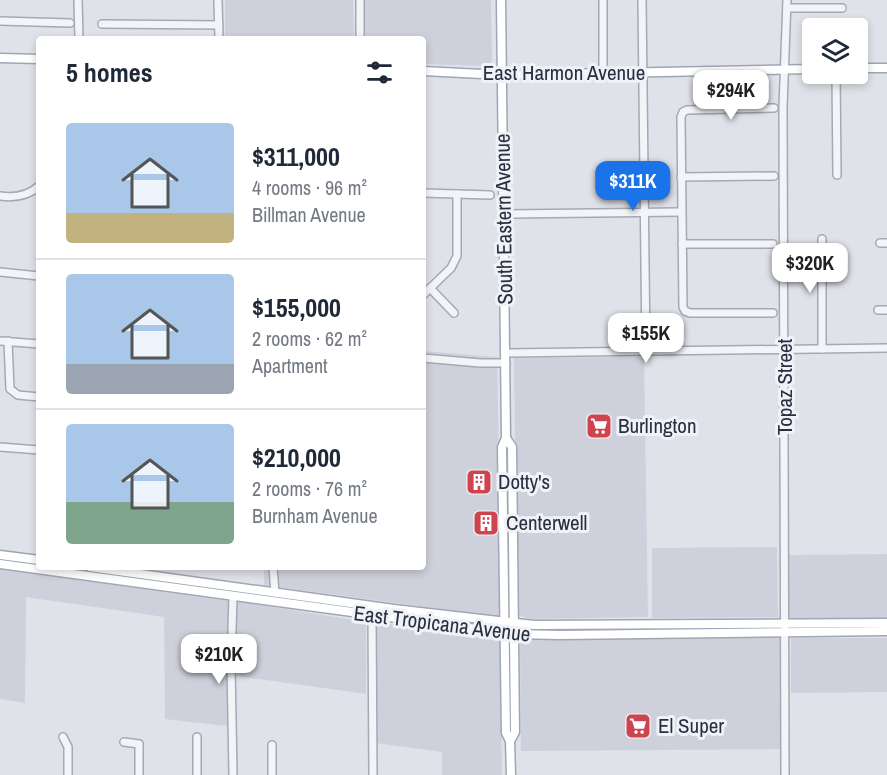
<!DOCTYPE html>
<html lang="en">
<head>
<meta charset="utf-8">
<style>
	:root { --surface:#fff; --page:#f6f6f7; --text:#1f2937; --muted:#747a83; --line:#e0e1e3; --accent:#1a73e8 }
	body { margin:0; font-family:"Archivo Narrow",sans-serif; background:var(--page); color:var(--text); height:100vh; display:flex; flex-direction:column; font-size:22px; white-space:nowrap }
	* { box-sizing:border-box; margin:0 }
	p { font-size:20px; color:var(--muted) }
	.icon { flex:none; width:33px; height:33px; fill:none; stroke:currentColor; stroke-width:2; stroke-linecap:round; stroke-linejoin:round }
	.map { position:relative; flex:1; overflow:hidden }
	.side { position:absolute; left:36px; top:36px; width:390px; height:534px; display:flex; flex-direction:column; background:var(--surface); border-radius:6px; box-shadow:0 3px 9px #0003 }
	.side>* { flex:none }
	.fabs { position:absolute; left:802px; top:18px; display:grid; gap:12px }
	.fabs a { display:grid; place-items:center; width:66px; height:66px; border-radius:6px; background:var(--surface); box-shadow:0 3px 9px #0003; font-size:30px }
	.price { position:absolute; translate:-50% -51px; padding:0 14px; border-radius:12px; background:#fff; color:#222; font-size:20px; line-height:39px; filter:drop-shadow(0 2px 3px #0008) }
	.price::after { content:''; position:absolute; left:50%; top:36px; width:18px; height:14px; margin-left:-9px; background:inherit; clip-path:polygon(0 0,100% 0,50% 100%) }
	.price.selected { background:var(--accent); color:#fff }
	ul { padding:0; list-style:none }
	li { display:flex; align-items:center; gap:18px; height:150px; padding:0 30px }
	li+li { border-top:2px solid var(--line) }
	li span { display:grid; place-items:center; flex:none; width:168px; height:120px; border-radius:6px; color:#555 }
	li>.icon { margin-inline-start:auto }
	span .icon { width:72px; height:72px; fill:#fffc; stroke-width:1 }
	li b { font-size:26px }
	h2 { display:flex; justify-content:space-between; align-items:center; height:72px; padding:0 30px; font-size:26px }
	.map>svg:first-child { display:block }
	.built { fill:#ced1db }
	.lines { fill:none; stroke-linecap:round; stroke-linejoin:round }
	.minor-casing { stroke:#a5a9b3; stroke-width:10 }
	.major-casing { stroke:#9fa6b4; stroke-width:11 }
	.minor { stroke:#f2f4f7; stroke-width:7 }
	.major { stroke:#fff; stroke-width:8 }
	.labels { text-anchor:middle; stroke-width:6; stroke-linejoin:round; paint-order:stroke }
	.street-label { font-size:21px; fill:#282f40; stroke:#eff2f6 }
	.poi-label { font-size:21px; fill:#282f40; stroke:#eff2f6; text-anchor:start }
</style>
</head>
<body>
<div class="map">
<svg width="887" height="775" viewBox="0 0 887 775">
	<rect width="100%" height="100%" fill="#e0e2e9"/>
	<!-- built -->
	<g class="built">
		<polygon points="225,0 353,0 354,39 225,39"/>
		<polygon points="364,0 491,0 492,61 490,64 485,66 423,64 423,39 365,39"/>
		<polygon points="423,351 497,357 502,610 499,617 264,585 264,567 423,567"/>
		<polygon points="644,357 648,617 531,619 517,615 514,358"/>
		<polygon points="777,547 778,617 652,618 652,548"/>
		<polygon points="887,554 887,618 789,619 789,555"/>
		<polygon points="0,569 228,601 227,726 165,719 164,617 26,597 25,703 0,699"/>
		<polygon points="236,601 366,622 366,694 237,676"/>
		<polygon points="375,622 500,641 502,775 442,775 442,752 376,743"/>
		<polygon points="781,637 782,749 521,751 520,639"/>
		<polygon points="791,638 887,638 887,692 791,693"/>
	</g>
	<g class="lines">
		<!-- minor casing -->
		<g class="minor-casing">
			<g id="minor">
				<polyline points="78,0 79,39"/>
				<polyline points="218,0 219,39"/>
				<polyline points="360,0 360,39"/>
				<polyline points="642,0 646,352"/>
				<polyline points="787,8 842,8"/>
				<polyline points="0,21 70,23"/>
				<polyline points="102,24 219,25"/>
				<polyline points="603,73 603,0"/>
				<polyline points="836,74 837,175"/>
				<polyline points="681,177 774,176"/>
				<polyline points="423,193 490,195"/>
				<path d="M0,196C14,198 28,196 39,186"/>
				<polyline points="504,214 681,212"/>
				<polyline points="822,239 822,349"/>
				<polyline points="880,243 887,243"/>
				<polyline points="682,244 773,244"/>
				<polyline points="0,272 39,276"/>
				<polyline points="430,288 454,313"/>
				<polyline points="423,295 451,268 457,256 457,194"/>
				<polyline points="878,310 887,310"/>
				<polyline points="773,313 690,313 685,311 683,307 681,117 683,112 687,110 774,108"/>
				<polyline points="0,341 39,344"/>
				<polyline points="8,341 10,389 18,395 39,397"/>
				<polyline points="506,353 887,348"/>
				<polyline points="423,358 480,363 506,363"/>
				<polyline points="0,447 39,450"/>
				<polyline points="273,567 275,593"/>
				<polyline points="233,596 231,664 233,775"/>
				<polyline points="372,616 373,775"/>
				<polyline points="63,737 68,747 68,775"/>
				<polyline points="197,737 197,775"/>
				<polyline points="124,742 139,744 139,775"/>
				<polyline points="272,745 272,775"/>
				<polyline points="785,775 783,107 787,0"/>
			</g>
		</g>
		<!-- major casing -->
		<g class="major-casing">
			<g id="major">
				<polyline points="501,0 506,438 502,447 506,733 510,741 511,775"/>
				<polyline points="0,58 39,59"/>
				<polyline points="858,68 887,68"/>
				<polyline points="423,71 502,75 813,69"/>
				<polyline points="506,438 512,447 515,732 510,741"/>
				<polyline points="0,555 39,560"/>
				<polyline points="0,564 514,634 560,635 887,631"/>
				<polyline points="90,567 394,609 534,625 887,623"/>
			</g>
		</g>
		<!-- minor -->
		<use href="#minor" class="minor"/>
		<!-- major -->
		<use href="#major" class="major"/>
	</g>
	<!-- icons -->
	<defs>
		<g id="supermarket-square" transform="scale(1.35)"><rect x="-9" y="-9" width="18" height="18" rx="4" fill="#ce444e" stroke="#eff2f6"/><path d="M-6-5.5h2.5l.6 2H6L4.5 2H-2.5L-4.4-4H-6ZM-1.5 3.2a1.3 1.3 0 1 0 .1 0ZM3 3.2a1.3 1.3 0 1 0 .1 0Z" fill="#fff"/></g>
		<g id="building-square" transform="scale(1.35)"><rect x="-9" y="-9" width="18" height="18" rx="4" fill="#ce444e" stroke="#eff2f6"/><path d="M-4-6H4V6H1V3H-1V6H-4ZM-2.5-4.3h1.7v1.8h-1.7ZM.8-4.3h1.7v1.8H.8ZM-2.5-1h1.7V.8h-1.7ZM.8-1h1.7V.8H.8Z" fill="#fff"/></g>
	</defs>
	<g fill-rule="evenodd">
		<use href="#supermarket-square" x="599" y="426"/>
		<use href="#building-square" x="479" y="482"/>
		<use href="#building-square" x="486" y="523"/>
		<use href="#supermarket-square" x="638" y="726"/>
	</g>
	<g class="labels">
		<!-- street labels -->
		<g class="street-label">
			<text x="564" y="80">East Harmon Avenue</text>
			<text transform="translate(504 219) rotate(-91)" y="7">South Eastern Avenue</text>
			<text transform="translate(785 387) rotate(-90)" y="7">Topaz Street</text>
			<text transform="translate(442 624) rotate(7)" y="7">East Tropicana Avenue</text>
		</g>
		<!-- poi labels -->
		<g class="poi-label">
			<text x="618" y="433">Burlington</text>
			<text x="498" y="489">Dotty's</text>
			<text x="506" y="530">Centerwell</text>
			<text x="658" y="733">El Super</text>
		</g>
	</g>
</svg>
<div class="fabs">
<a><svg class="icon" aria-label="layers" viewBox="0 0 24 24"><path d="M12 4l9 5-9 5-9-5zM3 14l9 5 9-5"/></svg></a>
</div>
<b class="price" style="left:731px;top:121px">$294K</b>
<b class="price selected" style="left:633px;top:212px">$311K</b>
<b class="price" style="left:810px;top:294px">$320K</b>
<b class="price" style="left:646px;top:364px">$155K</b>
<b class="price" style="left:219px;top:685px">$210K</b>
<section class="side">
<h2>5 homes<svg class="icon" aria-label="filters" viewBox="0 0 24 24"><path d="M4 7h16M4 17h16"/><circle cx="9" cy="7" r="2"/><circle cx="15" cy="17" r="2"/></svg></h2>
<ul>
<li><span style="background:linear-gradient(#a9c7e8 75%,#c2b280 0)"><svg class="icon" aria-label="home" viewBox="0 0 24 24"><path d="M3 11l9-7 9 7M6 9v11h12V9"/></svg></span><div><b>$311,000</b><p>4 rooms · 96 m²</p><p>Billman Avenue</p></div></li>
<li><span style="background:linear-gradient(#a9c7e8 75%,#9aa5b1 0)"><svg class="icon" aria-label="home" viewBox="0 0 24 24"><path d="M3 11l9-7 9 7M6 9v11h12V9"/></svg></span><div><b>$155,000</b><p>2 rooms · 62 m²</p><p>Apartment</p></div></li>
<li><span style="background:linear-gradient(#a9c7e8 65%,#7fa58c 0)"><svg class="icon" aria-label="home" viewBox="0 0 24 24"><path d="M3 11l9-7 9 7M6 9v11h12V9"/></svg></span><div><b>$210,000</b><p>2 rooms · 76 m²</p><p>Burnham Avenue</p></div></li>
</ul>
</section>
</div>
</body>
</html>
